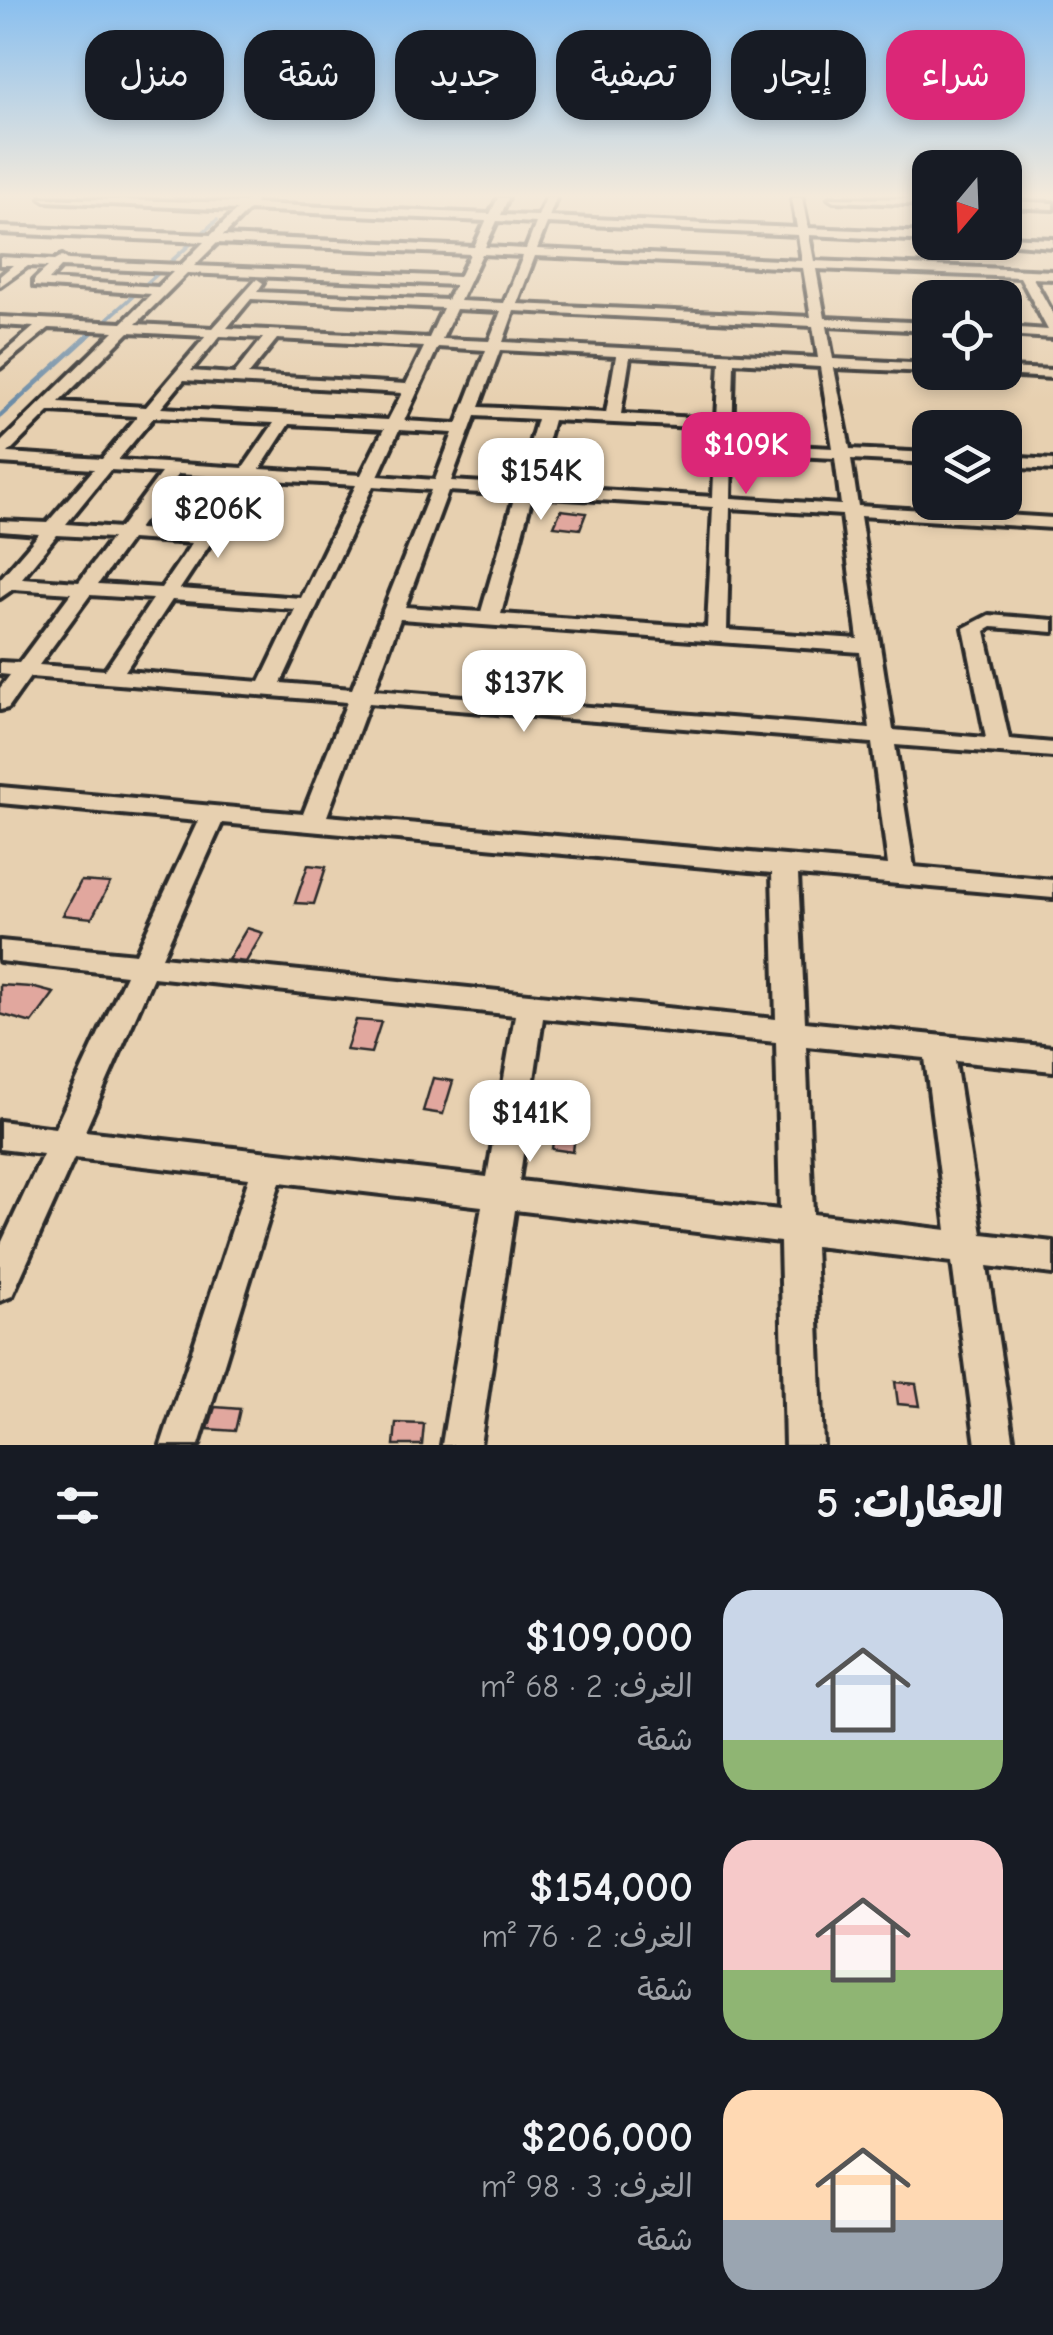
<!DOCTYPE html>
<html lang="ar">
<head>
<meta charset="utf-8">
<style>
	:root { --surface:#171b24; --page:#20242c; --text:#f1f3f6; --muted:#9ea1a6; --accent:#db2777 }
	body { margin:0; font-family:"Comic Neue","Playpen Sans Arabic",sans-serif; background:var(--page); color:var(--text); direction:rtl; height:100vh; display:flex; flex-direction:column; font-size:38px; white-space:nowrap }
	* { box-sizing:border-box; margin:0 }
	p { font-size:32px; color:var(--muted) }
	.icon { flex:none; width:55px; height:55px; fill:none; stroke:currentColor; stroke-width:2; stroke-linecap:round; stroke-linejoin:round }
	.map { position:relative; height:1445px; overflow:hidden; direction:ltr }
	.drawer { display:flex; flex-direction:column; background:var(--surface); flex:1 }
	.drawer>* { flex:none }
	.banner { position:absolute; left:30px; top:30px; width:995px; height:90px; direction:rtl; display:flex; gap:20px }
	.needle { width:65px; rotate:199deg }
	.fabs { position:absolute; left:912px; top:150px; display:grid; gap:20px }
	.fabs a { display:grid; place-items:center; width:110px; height:110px; border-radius:20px; background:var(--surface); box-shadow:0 5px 15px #0003; font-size:50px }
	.price { position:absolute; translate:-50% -85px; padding:0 22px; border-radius:20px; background:#fff; color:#222; font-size:32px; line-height:65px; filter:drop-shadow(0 2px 5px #0008) }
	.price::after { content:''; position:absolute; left:50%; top:60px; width:30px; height:22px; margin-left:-15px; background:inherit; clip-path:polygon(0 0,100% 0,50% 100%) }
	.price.active { background:var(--accent); color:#fff }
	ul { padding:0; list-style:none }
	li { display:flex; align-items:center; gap:30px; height:250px; padding:0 50px }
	li span { display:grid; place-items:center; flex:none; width:280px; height:200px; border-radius:30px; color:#555 }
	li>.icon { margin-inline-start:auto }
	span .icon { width:120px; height:120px; fill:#fffc; stroke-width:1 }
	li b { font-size:42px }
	h2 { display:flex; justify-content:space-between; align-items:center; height:120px; padding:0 50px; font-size:42px }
	.chip { padding:0 35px; border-radius:30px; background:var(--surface); box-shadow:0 5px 15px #0003; font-size:35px; line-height:90px }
	.chip.active { background:var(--accent); color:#fff }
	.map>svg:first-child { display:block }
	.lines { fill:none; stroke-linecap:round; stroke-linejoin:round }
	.stream-far1 { stroke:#6e8da7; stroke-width:4 }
	.stream { stroke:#6e8da7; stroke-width:5 }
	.building { fill:#e1a79e; stroke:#2b2b2b; stroke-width:2.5 }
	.minor-casing { stroke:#2b2b2b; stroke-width:8 }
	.minor { fill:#e7d0b0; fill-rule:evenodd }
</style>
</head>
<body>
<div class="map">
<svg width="1053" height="1445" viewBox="0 0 1053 1445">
	<rect width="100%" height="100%" fill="#e7d0b0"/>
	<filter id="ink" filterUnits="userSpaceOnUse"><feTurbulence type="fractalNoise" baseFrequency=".01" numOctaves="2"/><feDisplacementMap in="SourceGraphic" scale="20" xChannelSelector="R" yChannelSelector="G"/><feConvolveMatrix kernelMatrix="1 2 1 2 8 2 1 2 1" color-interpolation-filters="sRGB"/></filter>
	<g filter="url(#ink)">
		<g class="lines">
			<!-- stream-far1 -->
			<polyline class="stream-far1" points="84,340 217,220"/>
			<!-- stream -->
			<polyline class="stream" points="0,416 87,337"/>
		</g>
		<!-- building -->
		<g class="building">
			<polygon points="561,510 586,513 580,529 554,526"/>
			<polygon points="308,865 326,867 314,904 295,903"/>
			<polygon points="81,881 110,883 92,918 63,915"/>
			<polygon points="247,928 263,933 246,962 228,960"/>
			<polygon points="0,985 31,987 54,993 32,1023 0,1014"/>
			<polygon points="356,1020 381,1022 371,1053 346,1050"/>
			<polygon points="433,1078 453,1081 443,1114 423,1111"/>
			<polygon points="536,1090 550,1091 547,1114 577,1117 573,1152 552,1149 554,1134 530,1130"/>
			<polygon points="895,1382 916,1384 920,1406 898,1404"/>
			<polygon points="215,1407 240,1409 235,1431 208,1429"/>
			<polygon points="396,1423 424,1424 422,1445 394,1445"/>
		</g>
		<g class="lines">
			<!-- minor casing -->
			<g class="minor-casing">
				<g id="minor">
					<path d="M41,198L243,203L249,198H257L255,204L490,214L498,198H508L501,215L538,216L546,198H556L549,217L797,228L792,198H802L808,228L930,233V241L809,235L814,261L1053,271V279L1033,278L1053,314V338L1005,335V327L1048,330L1020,277L816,269L825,318L930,323V331L827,326L833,359L930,364V372L834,368L850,449L930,453V463L851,459L858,506L1053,518V528L860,516L893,730L986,738L964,628L989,615L1053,620V632L992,627L985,631L1009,739L1053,743V757L895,745L914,867L1053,880V898L798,875L805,1022L1053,1047V1071L955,1061L982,1234L1053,1242V1274L987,1266L1014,1445H976L952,1262L815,1246L823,1445H785L780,1242L515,1210L480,1445H442L482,1206L280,1182L199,1445H161L249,1178L74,1158L12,1296L0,1301V1246L43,1154L0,1149V1121L55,1128L126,975L0,961V941L136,954L198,821L0,803V787L303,814L347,702L30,677L8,708L0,710V688L10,675L0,674V662L19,663L71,593L13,589L0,598V579L39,534L0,531V521L47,523L94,469L0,463V443L114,331L49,328L0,368V356L34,327L0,325V317L122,323L151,294L34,286V280L48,267L28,266L0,286V276L13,265H0V257L55,260L62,256L68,260L181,265L204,242L0,233V227L211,235L237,210L46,201ZM249,210L486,221L474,247L223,236ZM497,221L536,223L526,249L485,247ZM547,223L798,235L802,261L537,249ZM217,243L470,254L459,277L194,266ZM482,254L523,256L504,303L460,301ZM535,256L803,268L811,317L517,304ZM61,267L173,272L158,287L49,280ZM187,273L455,285L447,300L257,292L263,283L257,279L213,328L136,324ZM251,299L443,308L429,338L227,328ZM456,309L501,311L489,341L442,339ZM514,311L813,326L818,358L503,342ZM129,332L206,336L146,407L59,402ZM220,336L263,338L234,374L191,371ZM277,339L424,347L406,384L248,375ZM438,347L486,350L457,424L404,421ZM500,350L616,356L606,413L479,407ZM630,357L720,362L717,419L621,414ZM734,362L820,367L833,448L732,443ZM184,380L402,393L388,420L161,408ZM50,411L138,416L102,459L8,453ZM475,416L537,419L518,485L451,481ZM154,417L274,423L243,468L118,460ZM553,420L716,428L713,497L535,486ZM289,424L384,429L361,475L260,469ZM399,430L453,433L435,480L378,476ZM732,453L835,458L841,505L731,498ZM110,470L161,473L120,528L66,524ZM178,474L237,478L199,532L138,529ZM253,479L356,485L301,598L180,589ZM373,486L431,490L352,689L281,683ZM448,491L515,495L481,612L405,607ZM532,496L713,507L707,628L501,614ZM730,508L842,515L858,639L727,630ZM57,535L112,538L79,582L22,578ZM131,539L192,543L161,588L98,584ZM90,595L153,599L105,670L39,665ZM172,600L295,609L260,682L125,671ZM400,619L860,652L870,729L374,690ZM369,703L872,743L888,865L327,816ZM222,823L772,873L776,1019L162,957ZM153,977L515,1015L487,1177L85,1131ZM543,1018L776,1042L780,1210L519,1181ZM806,1046L925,1058L947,1230L813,1214Z"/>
					<polygon points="829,198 930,199 930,205 834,201"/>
					<polygon points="1005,201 1053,203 1053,209 1005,207"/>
					<polygon points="1005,237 1053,239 1053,247 1001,243 1005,242"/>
					<polygon points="1005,368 1053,370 1053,378 1000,375 998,372 1005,372"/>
					<polygon points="1005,457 1053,460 1053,470 1005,467"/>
				</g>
			</g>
			<!-- minor -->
			<use href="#minor" class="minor"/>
		</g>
	</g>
	<!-- sky -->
	<linearGradient id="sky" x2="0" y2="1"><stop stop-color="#89bfef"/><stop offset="0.49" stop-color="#f4eadb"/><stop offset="1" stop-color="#f4eadb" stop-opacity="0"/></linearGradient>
	<rect width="1053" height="400" fill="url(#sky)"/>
</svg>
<div class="fabs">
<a><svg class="needle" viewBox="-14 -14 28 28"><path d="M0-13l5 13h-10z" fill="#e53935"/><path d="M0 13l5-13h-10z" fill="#9ea1a6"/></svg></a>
<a><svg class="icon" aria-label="locate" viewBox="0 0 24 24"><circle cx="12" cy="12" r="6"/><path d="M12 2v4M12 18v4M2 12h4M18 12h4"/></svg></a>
<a><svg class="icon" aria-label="layers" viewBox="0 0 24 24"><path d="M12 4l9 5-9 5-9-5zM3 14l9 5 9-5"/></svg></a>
</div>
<b class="price active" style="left:746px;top:497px">$109K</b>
<b class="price" style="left:541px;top:523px">$154K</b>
<b class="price" style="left:218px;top:561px">$206K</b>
<b class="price" style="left:524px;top:735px">$137K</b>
<b class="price" style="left:530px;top:1165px">$141K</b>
<div class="banner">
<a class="chip active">شراء</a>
<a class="chip">إيجار</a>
<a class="chip">تصفية</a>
<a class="chip">جديد</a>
<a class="chip">شقة</a>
<a class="chip">منزل</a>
</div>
</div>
<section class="drawer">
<h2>العقارات: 5<svg class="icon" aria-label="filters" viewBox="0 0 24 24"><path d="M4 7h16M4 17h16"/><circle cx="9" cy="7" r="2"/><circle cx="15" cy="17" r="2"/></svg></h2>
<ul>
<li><span style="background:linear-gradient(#c9d6e8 75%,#8fb573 0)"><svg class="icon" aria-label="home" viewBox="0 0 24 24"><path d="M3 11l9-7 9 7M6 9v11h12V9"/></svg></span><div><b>$109,000</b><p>الغرف: 2 · 68 m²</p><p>شقة</p></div></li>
<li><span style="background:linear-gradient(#f6c9c9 65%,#8fb573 0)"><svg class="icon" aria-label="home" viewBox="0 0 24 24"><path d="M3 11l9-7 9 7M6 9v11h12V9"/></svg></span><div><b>$154,000</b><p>الغرف: 2 · 76 m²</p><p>شقة</p></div></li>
<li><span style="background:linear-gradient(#ffd9b3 65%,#9aa5b1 0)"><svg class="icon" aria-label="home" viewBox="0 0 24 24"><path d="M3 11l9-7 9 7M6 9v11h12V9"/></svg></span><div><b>$206,000</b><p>الغرف: 3 · 98 m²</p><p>شقة</p></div></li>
</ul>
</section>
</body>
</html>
